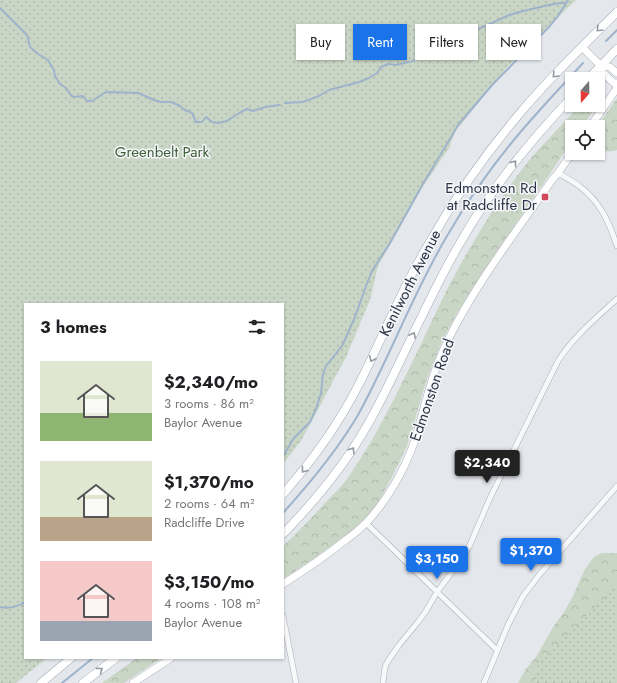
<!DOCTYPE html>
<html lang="en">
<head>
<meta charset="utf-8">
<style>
	:root { --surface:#fff; --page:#f6f6f6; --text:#202124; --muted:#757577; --accent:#1a73e8 }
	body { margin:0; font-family:Jost,sans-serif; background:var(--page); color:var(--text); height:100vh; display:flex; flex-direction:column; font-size:15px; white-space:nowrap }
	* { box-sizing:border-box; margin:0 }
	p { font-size:13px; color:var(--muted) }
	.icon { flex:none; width:22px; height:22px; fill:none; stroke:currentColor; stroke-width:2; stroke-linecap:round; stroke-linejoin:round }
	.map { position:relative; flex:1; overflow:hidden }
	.sheet { position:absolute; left:24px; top:303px; width:260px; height:356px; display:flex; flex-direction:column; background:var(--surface); border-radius:0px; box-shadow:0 1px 3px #0004 }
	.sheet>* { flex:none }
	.banner { position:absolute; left:296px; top:24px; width:261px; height:36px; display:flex; gap:8px }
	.needle { width:26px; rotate:200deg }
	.fabs { position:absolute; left:565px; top:72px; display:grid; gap:8px }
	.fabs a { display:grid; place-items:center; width:40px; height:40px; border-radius:0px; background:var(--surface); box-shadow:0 1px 3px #0004; font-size:20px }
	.price { position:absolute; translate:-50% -34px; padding:0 9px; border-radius:4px; background:var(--accent); color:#fff; font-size:13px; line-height:26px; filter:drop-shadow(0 1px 2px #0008) }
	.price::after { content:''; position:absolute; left:50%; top:24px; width:12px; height:9px; margin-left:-6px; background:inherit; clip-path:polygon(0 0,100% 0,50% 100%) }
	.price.selected { background:#222; color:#fff }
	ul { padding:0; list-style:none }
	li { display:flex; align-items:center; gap:12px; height:100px; padding:0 16px }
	li span { display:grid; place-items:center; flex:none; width:112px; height:80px; border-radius:0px; color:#555 }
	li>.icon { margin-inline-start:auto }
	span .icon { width:48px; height:48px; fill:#fffc; stroke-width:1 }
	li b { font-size:17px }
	h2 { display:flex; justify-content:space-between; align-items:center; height:48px; padding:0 16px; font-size:17px }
	.pill { padding:0 14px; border-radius:0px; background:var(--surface); box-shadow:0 1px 3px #0004; font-size:14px; line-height:36px }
	.pill.selected { background:var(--accent); color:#fff }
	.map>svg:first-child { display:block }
	.forest { fill:url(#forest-crowns) }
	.park { fill:url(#park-dots) }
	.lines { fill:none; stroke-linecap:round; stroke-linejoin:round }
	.stream { stroke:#9fb4cc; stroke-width:2 }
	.street-casing { stroke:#a9aeb7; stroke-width:6 }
	.secondary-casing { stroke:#a9aeb7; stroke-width:8 }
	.primary-casing { stroke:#a3abb8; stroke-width:9 }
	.street { stroke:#f7f8fa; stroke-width:5 }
	.secondary { stroke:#fff; stroke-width:7 }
	.primary { stroke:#fff; stroke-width:8 }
	.oneway { stroke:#959aa2 }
	.poi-dot { fill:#d1495b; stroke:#f4f6f9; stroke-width:1.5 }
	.labels { text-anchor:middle; stroke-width:3; stroke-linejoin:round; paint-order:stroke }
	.park-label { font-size:15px; fill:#3f6138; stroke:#f4f6f9 }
	.poi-label { font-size:15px; fill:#2b3445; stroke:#f4f6f9; text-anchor:end }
	.street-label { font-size:15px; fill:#2b3445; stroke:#f4f6f9 }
</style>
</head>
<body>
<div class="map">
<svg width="617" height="683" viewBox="0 0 617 683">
	<defs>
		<pattern id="forest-crowns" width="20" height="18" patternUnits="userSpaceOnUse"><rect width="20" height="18" fill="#c9d6c5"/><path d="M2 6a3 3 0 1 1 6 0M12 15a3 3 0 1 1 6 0" fill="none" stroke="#adb8ab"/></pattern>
		<pattern id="park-dots" width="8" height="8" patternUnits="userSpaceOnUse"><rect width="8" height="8" fill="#c9d6c5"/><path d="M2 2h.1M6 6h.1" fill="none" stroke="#adb8ab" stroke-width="1.8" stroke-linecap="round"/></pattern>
	</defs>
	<rect width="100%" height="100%" fill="#e4e7ec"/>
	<!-- forest -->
	<g class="forest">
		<path d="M617,99V150C610,152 604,152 598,149V127H597L615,101Z"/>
		<path d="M579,105H597L582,127H572V141L479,278L457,313L442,341L427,379L407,446L393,475L379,501L367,517L354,529L312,560L283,579V546C297,533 310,520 323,505C332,496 342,486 349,476C379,433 401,385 424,338C435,314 446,290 459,267C479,231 501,196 527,163C543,143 563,125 579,105Z"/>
		<polygon points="602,553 617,553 617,683 518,683 525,670 536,657 555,624 564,612 573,596 585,569 594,557"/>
		<polygon points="137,658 161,658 124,683 102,683"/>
	</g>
	<!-- park -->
	<g class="park">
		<polygon points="0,0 576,0 507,67 455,132 449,148 422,188 378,266 370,300 346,357 301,441 283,464 283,304 25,304 25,658 47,658 16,683 0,683"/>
		<polygon points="617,585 617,683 536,683 538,665 541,661"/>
	</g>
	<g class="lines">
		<!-- stream -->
		<g class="stream">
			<polyline points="0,8 27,35 30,47 38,54 48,60 54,70 55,76 60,84 66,88 70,94 73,97 83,96 87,101 92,101 106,92 138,93 154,100 161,102 171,102 180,106 185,110 192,113 196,122 202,122 206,117 212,122 218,123 227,121 241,112 247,109 253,111 265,107 280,105"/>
			<polyline points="606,41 617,30"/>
			<polyline points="285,103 303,102 319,96 329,90 359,82 369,78 377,73 381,67 388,64 396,65 413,61 424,50 427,43 433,37 446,35 468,34 507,16 519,12 549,5 560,3 566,3"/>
			<polyline points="283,456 294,438 310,422 316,409 321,393 323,374 326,366 342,346 347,335 355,317 366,286 372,271 390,243 424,182 450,139 458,125 493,84 550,26 558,16 568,0"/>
			<path d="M283,513C310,483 337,451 358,415C390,357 413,293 447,236C468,200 492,166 518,135C539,110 561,87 583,63"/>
			<path d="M0,607C9,609 17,607 25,602"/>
			<polyline points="62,683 93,658"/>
		</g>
		<!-- street casing -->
		<g class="street-casing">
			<g id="street">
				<path d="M558,173C565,177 573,181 579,186C600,201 609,222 617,246"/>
				<polyline points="366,523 497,650"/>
				<polyline points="283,616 296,683"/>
				<path d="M383,683L385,667L388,661L399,645L418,622L426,611L437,592L455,568L469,547L490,498L558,361C574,336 595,319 617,299"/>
				<polyline points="484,683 508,625 523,596 540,574 617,486"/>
			</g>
		</g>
		<!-- secondary casing -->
		<g class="secondary-casing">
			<g id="secondary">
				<polyline points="582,47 601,66 602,72 615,84 617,83"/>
				<polyline points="601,66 610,67 617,73"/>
				<polyline points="590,127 617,88"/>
				<path d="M283,584C305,570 327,555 347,539C354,534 360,529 366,523C387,501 405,469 415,440C425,406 432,372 448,340C476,283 516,232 552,180L558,173L572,153"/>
				<polyline points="133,683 171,658"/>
			</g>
		</g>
		<!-- primary casing -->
		<g class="primary-casing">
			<g id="primary">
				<polyline points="588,79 617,49"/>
				<path d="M283,494C312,461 338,425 358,386C370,363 380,340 391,317C403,291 416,265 431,240C457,194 487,152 521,112C551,76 585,44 617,12"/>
				<path d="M283,534C315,501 345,465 368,424C388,389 404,352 422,316C435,289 448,263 463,238C493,186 531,140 572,97"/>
				<polyline points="41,683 71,658"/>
				<polyline points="83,683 116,658"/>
			</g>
		</g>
		<!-- street -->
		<use href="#street" class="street"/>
		<!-- secondary -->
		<use href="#secondary" class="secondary"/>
		<!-- primary -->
		<use href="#primary" class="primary"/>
	</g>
	<!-- one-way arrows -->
	<defs><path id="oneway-chevron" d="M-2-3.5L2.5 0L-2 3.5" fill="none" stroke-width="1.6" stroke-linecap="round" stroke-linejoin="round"/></defs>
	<g class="oneway">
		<use href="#oneway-chevron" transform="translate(599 29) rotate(135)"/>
		<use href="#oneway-chevron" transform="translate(555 75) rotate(134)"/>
		<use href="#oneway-chevron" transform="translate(514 163) rotate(-52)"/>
		<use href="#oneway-chevron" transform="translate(413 335) rotate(-65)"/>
		<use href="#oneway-chevron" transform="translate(372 359) rotate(115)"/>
		<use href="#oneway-chevron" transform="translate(352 450) rotate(-57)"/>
		<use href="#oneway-chevron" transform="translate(304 470) rotate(128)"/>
		<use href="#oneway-chevron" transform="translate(100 670) rotate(-36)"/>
	</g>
	<!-- markers -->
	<rect class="poi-dot" x="541" y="193" width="8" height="8" rx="2"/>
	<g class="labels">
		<!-- park labels -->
		<g class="park-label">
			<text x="162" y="157">Greenbelt Park</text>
		</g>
		<!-- poi labels -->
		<g class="poi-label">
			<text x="537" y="193">Edmonston Rd<tspan x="537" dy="17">at Radcliffe Dr</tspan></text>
		</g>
		<!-- street labels -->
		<g class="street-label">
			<text transform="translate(410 283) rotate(-63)" y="5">Kenilworth Avenue</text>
			<text transform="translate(432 390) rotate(-71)" y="5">Edmonston Road</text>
		</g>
	</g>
</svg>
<div class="fabs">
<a><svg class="needle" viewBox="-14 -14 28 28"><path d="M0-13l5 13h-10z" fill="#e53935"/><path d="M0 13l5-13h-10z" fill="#757577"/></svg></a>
<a><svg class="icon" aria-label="locate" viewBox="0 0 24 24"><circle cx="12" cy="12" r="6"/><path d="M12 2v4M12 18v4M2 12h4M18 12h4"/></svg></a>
</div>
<b class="price selected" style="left:487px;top:484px">$2,340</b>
<b class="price" style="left:531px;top:572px">$1,370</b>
<b class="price" style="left:437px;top:580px">$3,150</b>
<div class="banner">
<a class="pill">Buy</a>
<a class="pill selected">Rent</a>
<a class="pill">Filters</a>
<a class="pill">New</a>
</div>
<section class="sheet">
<h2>3 homes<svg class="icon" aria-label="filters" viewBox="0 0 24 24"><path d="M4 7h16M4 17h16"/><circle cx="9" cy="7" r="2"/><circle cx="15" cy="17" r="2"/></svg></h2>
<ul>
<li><span style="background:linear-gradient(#dfe7d0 65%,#8fb573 0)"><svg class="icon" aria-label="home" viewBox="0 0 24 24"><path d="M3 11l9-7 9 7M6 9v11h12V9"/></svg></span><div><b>$2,340/mo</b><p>3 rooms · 86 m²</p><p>Baylor Avenue</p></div></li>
<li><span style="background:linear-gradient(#dfe7d0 70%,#b9a48a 0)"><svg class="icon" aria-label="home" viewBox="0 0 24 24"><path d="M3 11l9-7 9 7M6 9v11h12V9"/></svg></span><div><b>$1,370/mo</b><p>2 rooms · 64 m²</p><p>Radcliffe Drive</p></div></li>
<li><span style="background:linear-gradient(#f6c9c9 75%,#9aa5b1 0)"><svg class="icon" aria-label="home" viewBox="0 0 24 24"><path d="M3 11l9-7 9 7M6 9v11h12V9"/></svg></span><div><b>$3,150/mo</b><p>4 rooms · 108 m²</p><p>Baylor Avenue</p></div></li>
</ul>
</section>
</div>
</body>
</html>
